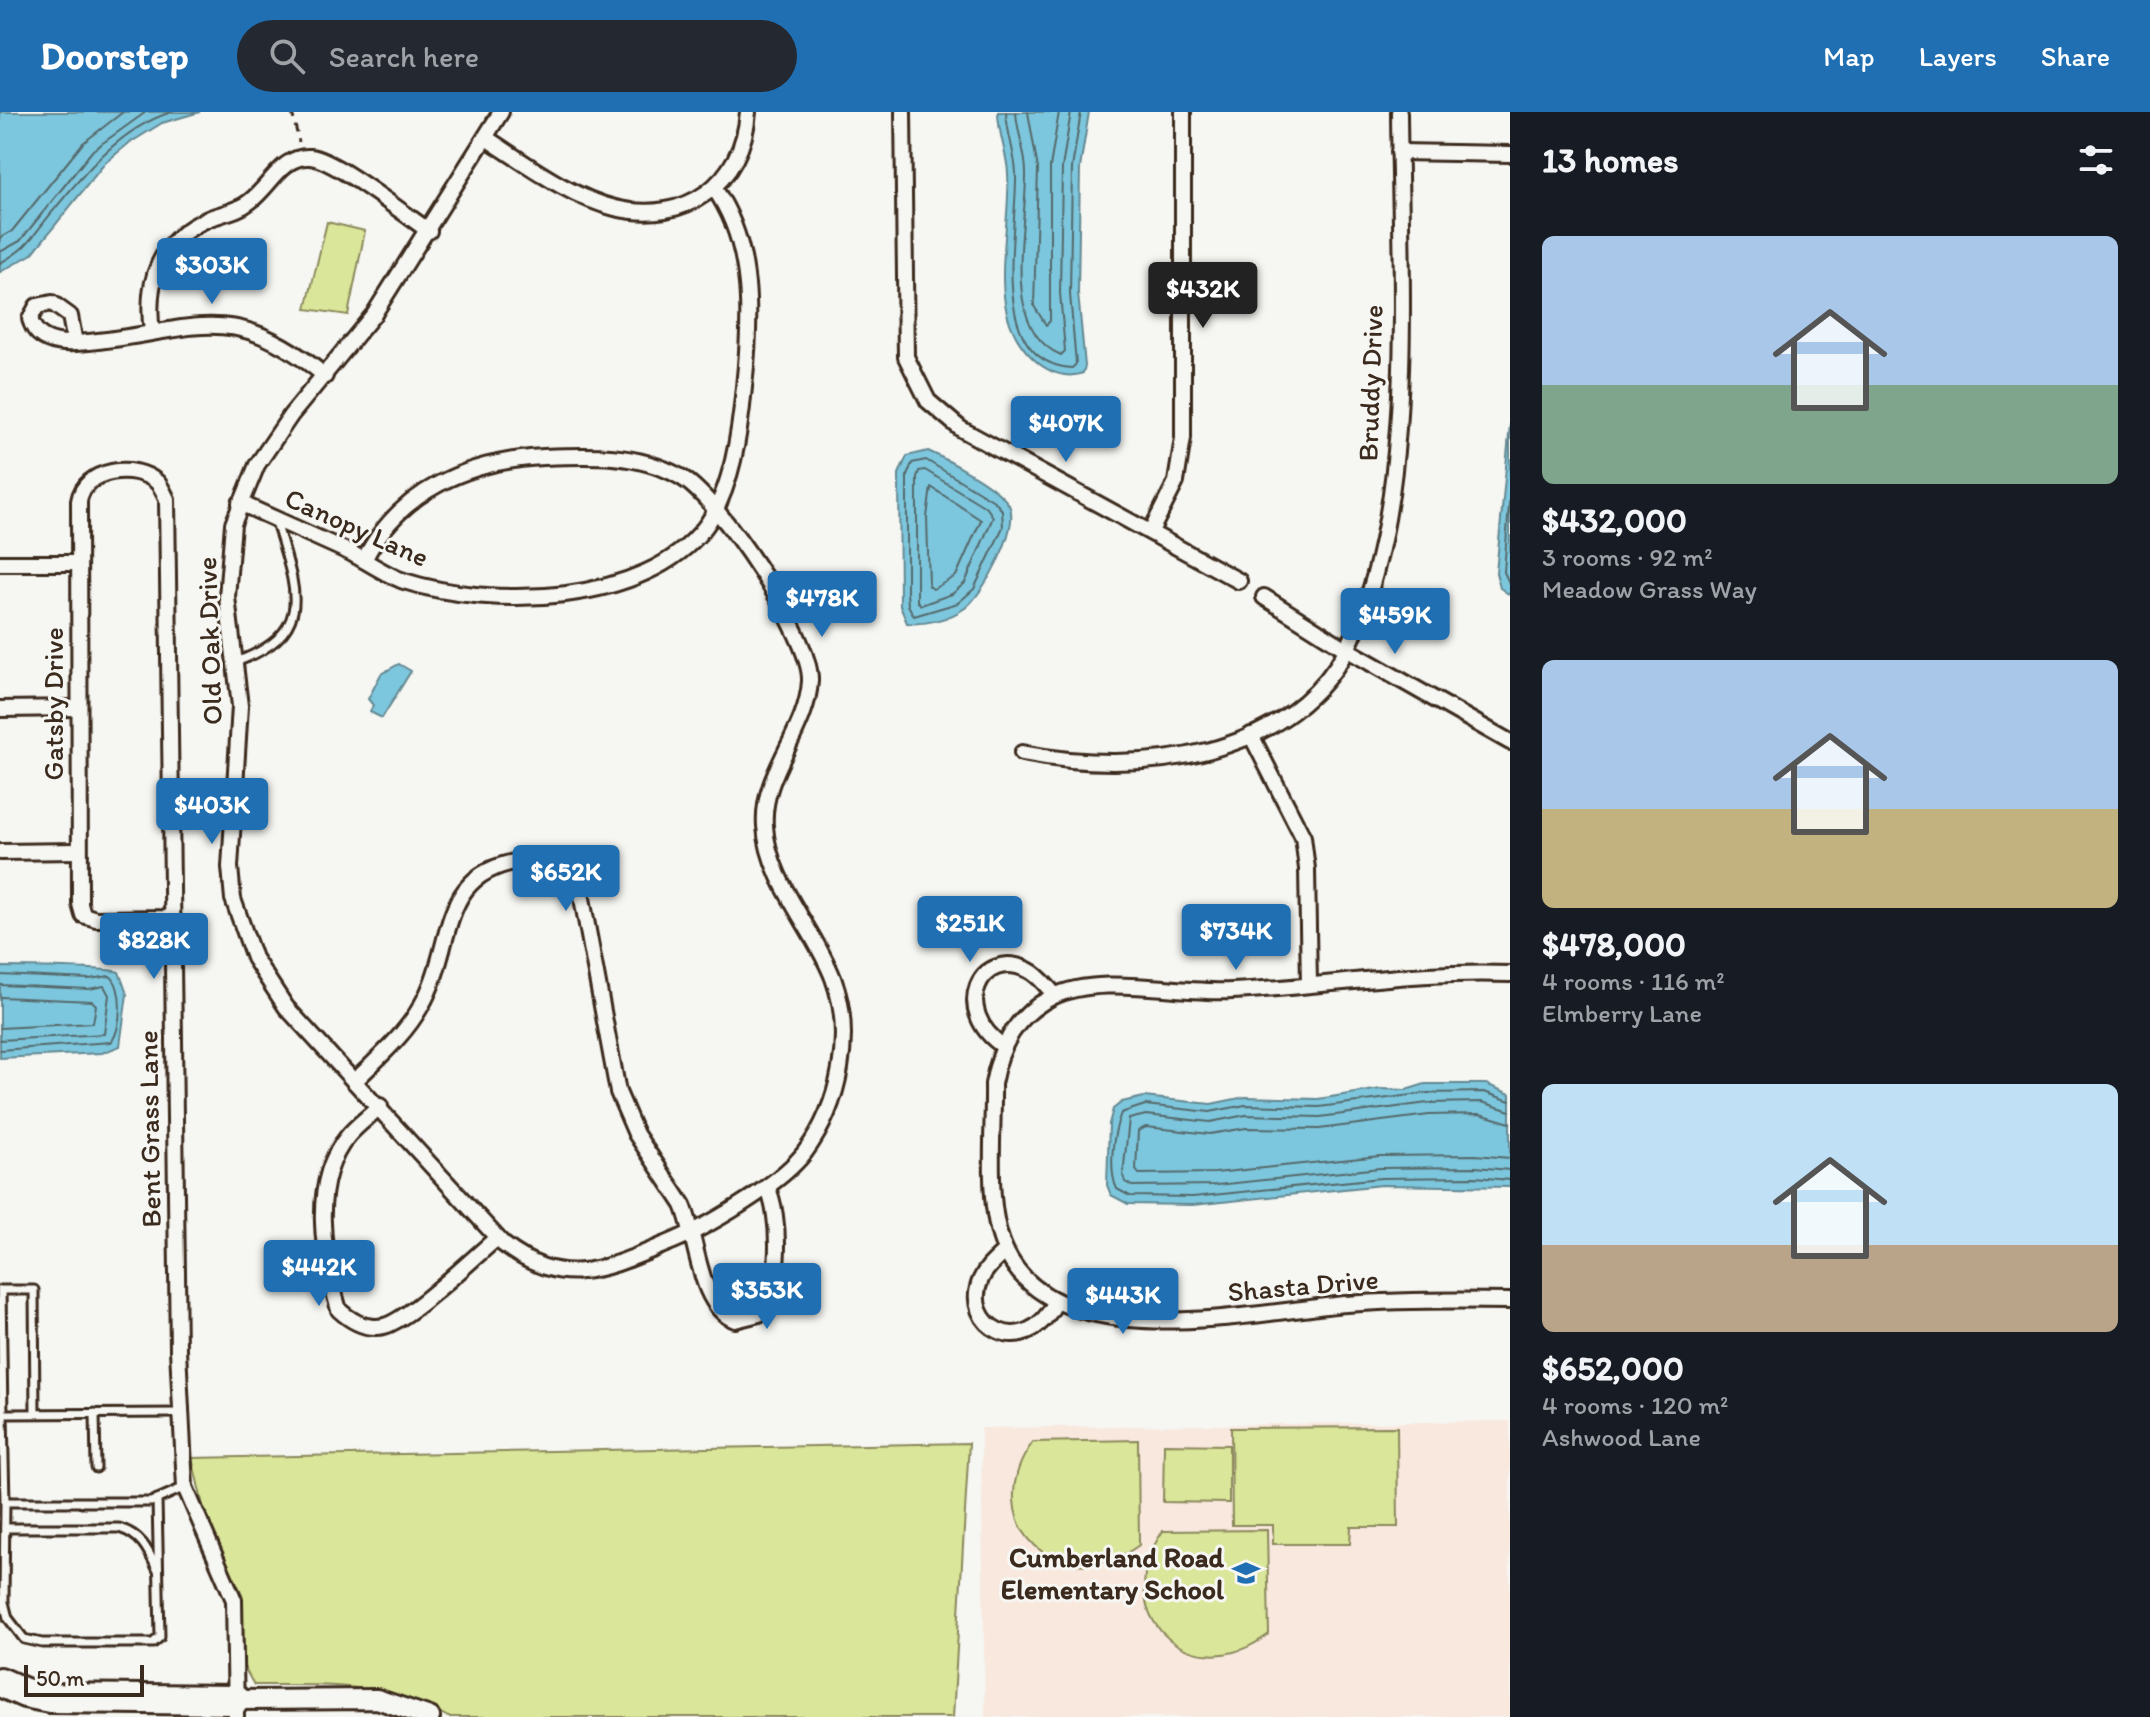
<!DOCTYPE html>
<html lang="en">
<head>
<meta charset="utf-8">
<style>
	:root { --surface:#171b24; --page:#242831; --text:#f1f3f6; --muted:#9ea1a6; --accent:#1f6fb2 }
	body { margin:0; font-family:Itim,sans-serif; background:var(--page); color:var(--text); height:100vh; display:flex; flex-direction:column; font-size:30px; white-space:nowrap }
	* { box-sizing:border-box; margin:0 }
	p { font-size:26px; color:var(--muted) }
	.icon { flex:none; width:44px; height:44px; fill:none; stroke:currentColor; stroke-width:2; stroke-linecap:round; stroke-linejoin:round }
	.map { position:relative; flex:1; overflow:hidden }
	.drawer { display:flex; flex-direction:column; background:var(--surface); width:640px }
	.drawer>* { flex:none }
	.scale { position:absolute; left:24px; bottom:20px; width:120px; box-sizing:border-box; padding-left:8px; border:4px solid #3b2a1e; border-top:0; font-size:22px; line-height:28px; white-space:nowrap; color:#3b2a1e; -webkit-text-stroke:6px #f6f6f2; paint-order:stroke }
	.price { position:absolute; translate:-50% -68px; padding:0 18px; border-radius:8px; background:var(--accent); color:#fff; font-size:26px; line-height:52px; filter:drop-shadow(0 2px 4px #0008) }
	.price::after { content:''; position:absolute; left:50%; top:48px; width:24px; height:18px; margin-left:-12px; background:inherit; clip-path:polygon(0 0,100% 0,50% 100%) }
	.price.on { background:#222; color:#fff }
	ul { padding:0; list-style:none }
	li { display:grid; align-content:center; gap:16px; height:424px; padding:0 32px }
	li span { display:grid; place-items:center; height:248px; border-radius:12px; color:#555 }
	li>.icon { margin-inline-start:auto }
	span .icon { width:144px; height:144px; fill:#fffc; stroke-width:1 }
	li b { font-size:34px }
	h2 { display:flex; justify-content:space-between; align-items:center; height:96px; padding:0 32px; font-size:34px }
	header { display:flex; align-items:center; gap:48px; box-sizing:border-box; height:112px; padding:0 40px; background:var(--accent); color:#fff }
	header strong { font-size:38px }
	nav { display:flex; gap:44px; margin-inline-start:auto; font-size:28px }
	.search { width:560px; height:72px; background:var(--page); display:flex; align-items:center; gap:20px; box-sizing:border-box; padding:0 28px; border-radius:44px; color:var(--muted); font-size:30px }
	main { display:flex; flex:1; min-height:0 }
	.map>svg:first-child { display:block }
	.built { fill:#f8e8de }
	.green { fill:#dae699; stroke:#8a885c; stroke-width:2 }
	.water { fill:#7dc7de; stroke:#638891; stroke-width:2 }
	.lines { fill:none; stroke-linecap:round; stroke-linejoin:round }
	.shore { stroke:#55696b; stroke-width:2 }
	.service-casing { stroke:#3b2a1e; stroke-width:13 }
	.minor-casing { stroke:#3b2a1e; stroke-width:20 }
	.tertiary-casing { stroke:#3b2a1e; stroke-width:24 }
	.motorway-casing { stroke:#3b2a1e; stroke-width:34 }
	.path { stroke:#3b2a1e; stroke-width:3; stroke-dasharray:8 6; stroke-linecap:butt }
	.service { stroke:#f6f6f2; stroke-width:7 }
	.minor { stroke:#f6f6f2; stroke-width:14 }
	.tertiary { stroke:#f6f6f2; stroke-width:18 }
	.motorway { stroke:#f6f6f2; stroke-width:28 }
	.labels { text-anchor:middle; stroke-width:6; stroke-linejoin:round; paint-order:stroke }
	.street-label { font-size:28px; fill:#3b2a1e; stroke:#f6f6f2 }
	.poi-label { font-size:28px; font-weight:bold; fill:#3b2a1e; stroke:#f6f6f2; text-anchor:end }
</style>
</head>
<body>
<header>
<strong>Doorstep</strong>
<div class="search"><svg class="icon" aria-label="search" viewBox="0 0 24 24"><circle cx="10" cy="10" r="6"/><path d="M15 15l6 6"/></svg>Search here</div>
<nav><a>Map</a><a>Layers</a><a>Share</a></nav>
</header>
<main>
<div class="map">
<svg width="1510" height="1605" viewBox="0 0 1510 1605">
	<rect width="100%" height="100%" fill="#f6f6f2"/>
	<filter id="ink" filterUnits="userSpaceOnUse"><feTurbulence type="fractalNoise" baseFrequency=".0125" numOctaves="2"/><feDisplacementMap in="SourceGraphic" scale="16" xChannelSelector="R" yChannelSelector="G"/><feConvolveMatrix kernelMatrix="1 2 1 2 8 2 1 2 1" color-interpolation-filters="sRGB"/></filter>
	<g filter="url(#ink)">
		<!-- built -->
		<polygon class="built" points="1510,1309 1510,1605 985,1605 981,1316"/>
		<!-- green -->
		<g class="green">
			<polygon points="327,110 365,119 348,203 306,197"/>
			<polygon points="1397,1315 1398,1415 1351,1415 1350,1432 1273,1432 1273,1413 1232,1413 1231,1316"/>
			<path d="M1138,1328L1139,1433C1060,1491 975,1410 1033,1330Z"/>
			<path d="M969,1331L953,1605H448C384,1569 326,1573 254,1573L244,1555L242,1482L206,1407L192,1346Z"/>
			<polygon points="1164,1332 1229,1333 1229,1391 1163,1390"/>
			<path d="M1267,1418L1269,1522C1190,1582 1106,1500 1163,1419Z"/>
		</g>
		<!-- water -->
		<g class="water">
			<polygon points="0,0 200,0 162,11 128,32 105,51 32,142 0,160"/>
			<path d="M998,0H1089L1080,56L1078,181L1085,254L1083,261C1067,267 1050,261 1037,250C981,203 1012,124 1008,61C1007,41 998,21 998,0Z"/>
			<polygon points="1510,312 1510,483 1500,476 1496,461"/>
			<path d="M928,339C948,348 999,375 1009,393C1021,415 983,483 965,496C950,507 925,513 907,511L900,494L899,362L907,344Z"/>
			<polygon points="399,552 411,559 382,606 370,600 373,593 368,587 381,562"/>
			<path d="M0,855C17,855 113,856 119,860L127,882L120,934L102,941L0,946Z"/>
			<polygon points="1425,972 1486,972 1510,982 1510,1075 1382,1073 1193,1093 1128,1092 1111,1083 1107,1073 1109,1012 1113,997 1122,990 1144,985 1211,992 1245,985 1318,987 1381,977 1406,978"/>
		</g>
		<g class="lines">
			<!-- shore -->
			<g class="shore">
				<path d="M1006,0C1007,21 1015,41 1016,61C1018,117 985,250 1072,256L1076,252L1070,182L1072,56L1081,0"/>
				<path d="M1016,0C1017,21 1026,40 1026,61C1027,114 999,217 1061,243L1065,239L1060,181L1062,56L1071,0"/>
				<polyline points="1028,0 1038,57 1034,194 1046,213 1050,209 1050,55 1059,0"/>
				<polyline points="0,126 12,119 83,31 123,0"/>
				<polyline points="0,140 20,129 93,38 146,0"/>
				<path d="M0,151C24,138 29,130 45,109C79,67 118,16 172,0"/>
				<polygon points="926,348 994,389 1002,398 1003,415 974,477 958,491 914,504 908,493 907,480 907,364 912,351"/>
				<polygon points="925,358 987,396 993,405 965,471 952,482 921,493 917,489 917,365 919,359"/>
				<polygon points="931,375 981,408 956,464 933,477 929,474 927,405"/>
				<polyline points="1510,379 1504,460 1510,473"/>
				<path d="M0,863L89,867L110,864C124,874 122,918 111,930L0,938"/>
				<polyline points="0,873 89,877 104,874 109,883 104,922 0,928"/>
				<polyline points="0,885 92,889 96,893 93,911 0,916"/>
				<path d="M1510,989L1484,980L1427,981L1319,995L1245,993L1210,1000L1145,993L1121,1001C1113,1021 1108,1058 1117,1077L1130,1084L1193,1085L1381,1066L1475,1065L1510,1068"/>
				<polyline points="1510,999 1482,990 1428,991 1320,1005 1246,1003 1210,1010 1146,1003 1129,1007 1123,1063 1125,1070 1132,1074 1217,1073 1380,1056 1475,1055 1510,1058"/>
				<polyline points="1510,1011 1480,1002 1429,1003 1319,1017 1246,1016 1210,1022 1146,1015 1138,1019 1136,1058 1139,1062 1215,1061 1380,1044 1475,1043 1510,1046"/>
			</g>
			<!-- service casing -->
			<g class="service-casing">
				<g id="service">
					<path d="M236,550C317,520 296,478 276,410"/>
					<polyline points="95,1301 96,1356"/>
					<polyline points="3,1302 1,1178 34,1178 35,1301"/>
					<polyline points="157,1387 160,1525 153,1531 42,1531 24,1527 8,1506 4,1490 5,1390 151,1390 185,1375"/>
					<polyline points="5,1390 3,1302 181,1301"/>
					<path d="M5,1416H119C142,1423 148,1438 158,1459"/>
				</g>
			</g>
			<!-- minor casing -->
			<g class="minor-casing">
				<g id="minor">
					<polyline points="903,0 906,245 928,289 961,317 1239,469"/>
					<path d="M486,26C525,51 570,85 615,96C686,113 743,71 748,0"/>
					<polyline points="1399,40 1510,42"/>
					<path d="M52,191L70,204L75,231C56,232 36,228 30,207L37,194Z"/>
					<path d="M152,220C145,169 159,127 210,106C223,101 238,99 249,90C270,75 282,43 310,45C335,47 405,103 429,119"/>
					<path d="M75,231C186,225 225,180 325,264"/>
					<path d="M240,391C277,408 314,424 351,441C368,450 386,463 404,469C492,497 645,494 705,415C732,379 740,319 744,275C751,208 755,134 714,76"/>
					<polyline points="1151,419 1176,370 1183,326 1183,0"/>
					<path d="M364,448C400,378 468,349 544,345C590,343 637,341 679,364C718,384 812,525 810,569C807,621 761,661 765,714C768,769 814,816 833,866C854,922 840,993 805,1040C780,1073 704,1117 666,1132C603,1158 562,1178 503,1132L286,895L254,846L233,787L230,755L240,594L227,485L233,412L257,353L291,303L374,202L501,0"/>
					<polyline points="0,451 79,451"/>
					<polyline points="1264,485 1346,537 1510,630"/>
					<polyline points="0,597 79,596"/>
					<polyline points="1251,623 1303,725 1307,757 1309,873"/>
					<path d="M1022,641C1138,664 1295,649 1352,527C1418,382 1400,158 1399,0"/>
					<polyline points="0,740 78,739"/>
					<path d="M171,806L96,807L83,803L80,792L79,389C84,357 134,350 157,370C161,374 164,381 167,387L178,1238L185,1375L234,1488L236,1605"/>
					<path d="M1510,862C1416,858 1325,875 1232,879C1178,882 1100,861 1052,885C1016,903 1000,934 993,972C994,1019 985,1091 1004,1135C1051,1247 1252,1200 1346,1192C1400,1188 1456,1188 1510,1189"/>
					<path d="M1003,934C951,899 979,835 1028,858C1039,863 1047,875 1055,883"/>
					<path d="M356,968C379,945 405,923 421,894C457,833 434,758 527,748C550,746 567,750 579,770L618,980L636,1022L683,1093C697,1124 698,1194 735,1208L759,1202C782,1178 781,1103 767,1075"/>
					<path d="M380,994C370,1004 357,1013 348,1024C309,1071 323,1144 339,1198C351,1209 367,1218 384,1214C409,1208 474,1145 497,1126"/>
					<path d="M1005,1139C997,1147 986,1155 981,1167C960,1213 1024,1251 1055,1191"/>
				</g>
			</g>
			<!-- tertiary casing -->
			<g class="tertiary-casing">
				<polyline id="tertiary" points="235,1588 377,1587 430,1605"/>
			</g>
			<!-- motorway casing -->
			<g class="motorway-casing">
				<polyline id="motorway" points="0,1570 25,1581 50,1586 235,1588"/>
			</g>
			<!-- path -->
			<polyline class="path" points="292,0 299,30"/>
			<!-- service -->
			<use href="#service" class="service"/>
			<!-- minor -->
			<use href="#minor" class="minor"/>
			<!-- tertiary -->
			<use href="#tertiary" class="tertiary"/>
			<!-- motorway -->
			<use href="#motorway" class="motorway"/>
		</g>
	</g>
	<!-- icons -->
	<defs>
		<g id="school-bare" transform="scale(2.16)"><path d="M0-5L7-2L0 1L-7-2ZM-4 1L0 2.5L4 1V4Q0 6-4 4Z" fill="#1f6fb2" stroke="#f6f6f2" stroke-width="2.5" paint-order="stroke"/></g>
	</defs>
	<g fill-rule="evenodd">
		<use href="#school-bare" x="1246" y="1461"/>
	</g>
	<g class="labels">
		<!-- street labels -->
		<g class="street-label">
			<text transform="translate(1370 271) rotate(-88)" y="10">Bruddy Drive</text>
			<text transform="translate(357 415) rotate(24)" y="10">Canopy Lane</text>
			<text transform="translate(209 529) rotate(-92)" y="10">Old Oak Drive</text>
			<text transform="translate(53 592) rotate(-90)" y="10">Gatsby Drive</text>
			<text transform="translate(149 1017) rotate(-91)" y="10">Bent Grass Lane</text>
			<text transform="translate(1303 1173) rotate(-5)" y="10">Shasta Drive</text>
		</g>
		<!-- poi labels -->
		<g class="poi-label">
			<text x="1224" y="1455">Cumberland Road<tspan x="1224" dy="32">Elementary School</tspan></text>
		</g>
	</g>
</svg>
<div class="scale">50 m</div>
<b class="price" style="left:212px;top:194px">$303K</b>
<b class="price on" style="left:1203px;top:218px">$432K</b>
<b class="price" style="left:1066px;top:352px">$407K</b>
<b class="price" style="left:822px;top:527px">$478K</b>
<b class="price" style="left:1395px;top:544px">$459K</b>
<b class="price" style="left:212px;top:734px">$403K</b>
<b class="price" style="left:566px;top:801px">$652K</b>
<b class="price" style="left:970px;top:852px">$251K</b>
<b class="price" style="left:1236px;top:860px">$734K</b>
<b class="price" style="left:154px;top:869px">$828K</b>
<b class="price" style="left:319px;top:1196px">$442K</b>
<b class="price" style="left:767px;top:1219px">$353K</b>
<b class="price" style="left:1123px;top:1224px">$443K</b>
</div>
<section class="drawer">
<h2>13 homes<svg class="icon" aria-label="filters" viewBox="0 0 24 24"><path d="M4 7h16M4 17h16"/><circle cx="9" cy="7" r="2"/><circle cx="15" cy="17" r="2"/></svg></h2>
<ul>
<li><span style="background:linear-gradient(#a9c7e8 60%,#7fa58c 0)"><svg class="icon" aria-label="home" viewBox="0 0 24 24"><path d="M3 11l9-7 9 7M6 9v11h12V9"/></svg></span><div><b>$432,000</b><p>3 rooms · 92 m²</p><p>Meadow Grass Way</p></div></li>
<li><span style="background:linear-gradient(#a9c7e8 60%,#c2b280 0)"><svg class="icon" aria-label="home" viewBox="0 0 24 24"><path d="M3 11l9-7 9 7M6 9v11h12V9"/></svg></span><div><b>$478,000</b><p>4 rooms · 116 m²</p><p>Elmberry Lane</p></div></li>
<li><span style="background:linear-gradient(#bfe0f5 65%,#b9a48a 0)"><svg class="icon" aria-label="home" viewBox="0 0 24 24"><path d="M3 11l9-7 9 7M6 9v11h12V9"/></svg></span><div><b>$652,000</b><p>4 rooms · 120 m²</p><p>Ashwood Lane</p></div></li>
</ul>
</section>
</main>
</body>
</html>
